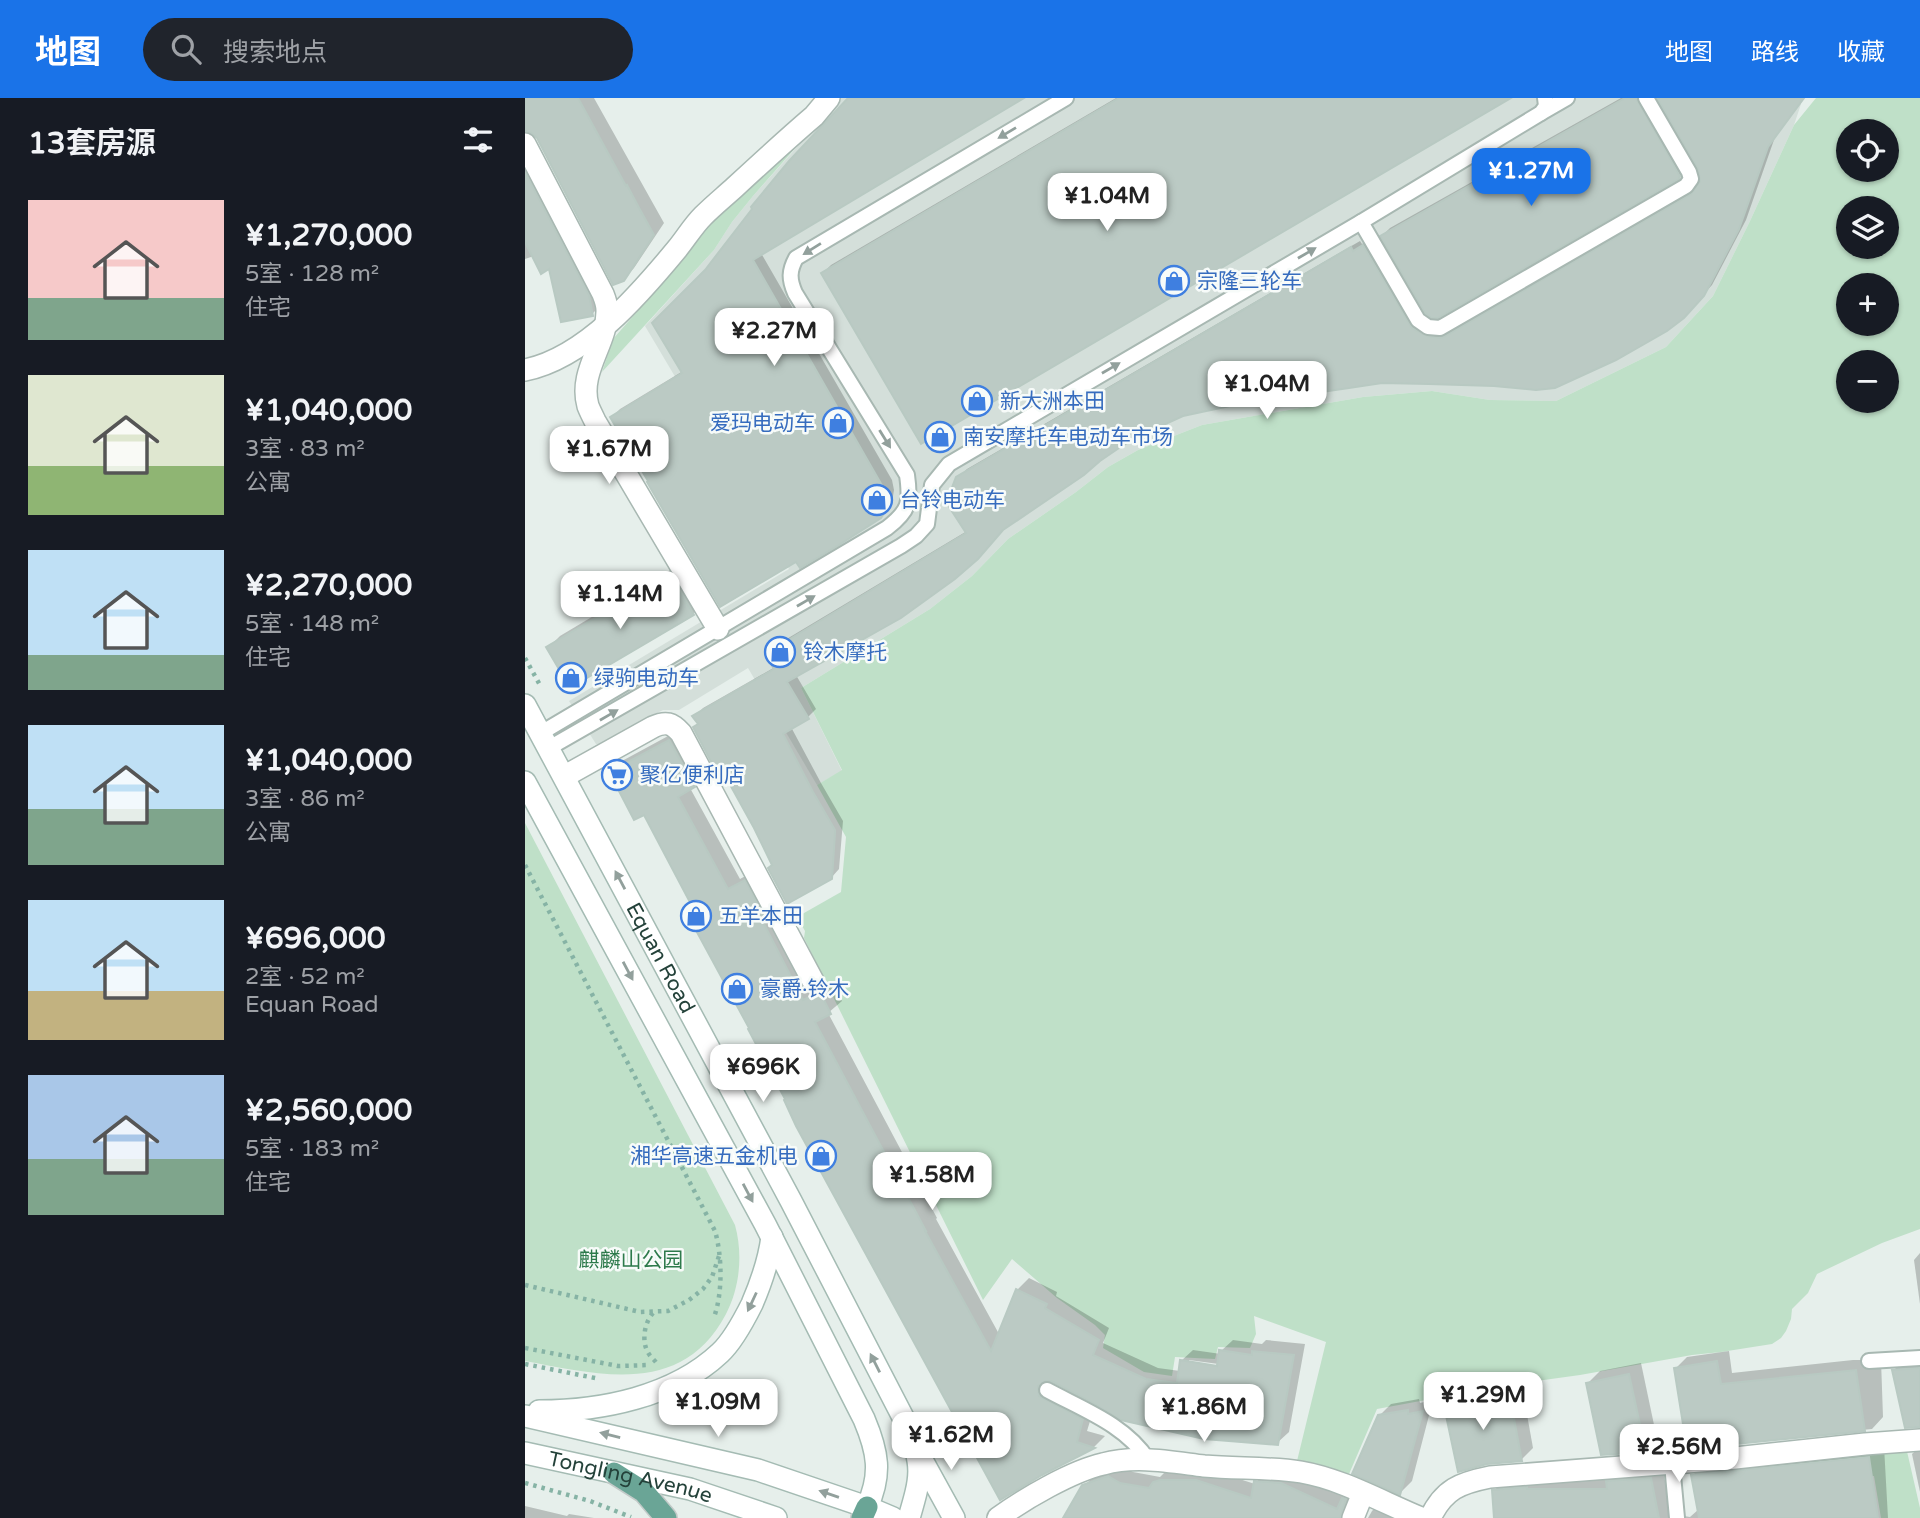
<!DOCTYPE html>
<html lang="zh">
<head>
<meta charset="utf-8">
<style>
	:root { --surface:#171b24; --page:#20242c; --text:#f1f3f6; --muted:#9ea1a6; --accent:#1a73e8 }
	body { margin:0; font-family:"Varela Round","Noto Sans SC",sans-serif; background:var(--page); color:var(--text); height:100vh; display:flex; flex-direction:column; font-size:26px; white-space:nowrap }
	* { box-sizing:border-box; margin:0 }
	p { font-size:23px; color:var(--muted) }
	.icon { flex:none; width:38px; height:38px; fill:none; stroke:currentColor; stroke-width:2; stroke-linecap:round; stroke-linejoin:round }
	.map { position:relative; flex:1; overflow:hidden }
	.sheet { display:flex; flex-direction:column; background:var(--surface); width:525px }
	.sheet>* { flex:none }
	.buttons { position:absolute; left:1311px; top:21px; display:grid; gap:14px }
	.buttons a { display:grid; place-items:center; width:63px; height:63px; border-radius:50%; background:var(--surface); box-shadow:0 2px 5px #0004; font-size:35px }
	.price { position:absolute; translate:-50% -60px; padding:0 16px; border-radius:14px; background:#fff; color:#222; font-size:23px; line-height:46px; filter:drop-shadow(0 2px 4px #0008) }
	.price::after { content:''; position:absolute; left:50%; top:42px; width:21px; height:16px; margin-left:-10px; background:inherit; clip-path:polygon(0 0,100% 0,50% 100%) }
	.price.on { background:var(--accent); color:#fff }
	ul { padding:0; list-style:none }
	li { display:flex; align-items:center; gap:21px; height:175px; padding:0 28px }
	li span { display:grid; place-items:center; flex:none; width:196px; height:140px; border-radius:0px; color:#555 }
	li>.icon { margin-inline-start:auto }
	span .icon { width:84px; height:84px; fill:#fffc; stroke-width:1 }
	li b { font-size:30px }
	h2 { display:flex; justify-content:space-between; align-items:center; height:84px; padding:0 28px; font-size:30px }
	header { display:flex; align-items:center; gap:42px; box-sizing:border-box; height:98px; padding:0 35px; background:var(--accent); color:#fff }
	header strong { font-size:33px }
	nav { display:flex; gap:38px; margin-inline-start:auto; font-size:24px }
	.search { width:490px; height:63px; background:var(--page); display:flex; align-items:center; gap:18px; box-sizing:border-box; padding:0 24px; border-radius:38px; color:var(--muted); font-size:26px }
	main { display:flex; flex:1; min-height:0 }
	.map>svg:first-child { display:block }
	.built { fill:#d4dfda }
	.green { fill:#bfe0c8; fill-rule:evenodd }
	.shadow { fill:#0003; fill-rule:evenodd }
	.building { fill:#bbcac4; stroke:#b8c9c2; stroke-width:2 }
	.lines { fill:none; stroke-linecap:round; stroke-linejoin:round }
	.service-casing { stroke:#a8b8b2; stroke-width:18 }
	.minor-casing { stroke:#a8b8b2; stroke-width:24 }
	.secondary-casing { stroke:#a4bbb3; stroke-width:24 }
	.primary-casing { stroke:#c2cac8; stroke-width:24 }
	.path { stroke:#86b3a5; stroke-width:4.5; stroke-dasharray:3.5 5; stroke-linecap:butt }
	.service { stroke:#fff; stroke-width:14 }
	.minor { stroke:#fff; stroke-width:21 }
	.secondary { stroke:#fff; stroke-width:21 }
	.primary { stroke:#6aa596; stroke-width:21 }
	.oneway { fill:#92a09c }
	.labels { text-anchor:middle; stroke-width:5; stroke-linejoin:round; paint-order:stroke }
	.shop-label { font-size:21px; fill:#366cbe; stroke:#f7fbf9; text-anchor:start }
	.street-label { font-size:21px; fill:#24423a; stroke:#f7fbf9 }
	.park-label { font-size:21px; fill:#2d7a4b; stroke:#f7fbf9 }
</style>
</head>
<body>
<header>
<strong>地图</strong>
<div class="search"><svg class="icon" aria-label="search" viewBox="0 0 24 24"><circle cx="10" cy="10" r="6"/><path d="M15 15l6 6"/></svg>搜索地点</div>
<nav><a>地图</a><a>路线</a><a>收藏</a></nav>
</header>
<main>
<section class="sheet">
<h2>13套房源<svg class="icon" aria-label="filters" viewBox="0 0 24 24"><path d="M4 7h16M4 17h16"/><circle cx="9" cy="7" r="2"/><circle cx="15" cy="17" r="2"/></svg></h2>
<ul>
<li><span style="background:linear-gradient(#f6c9c9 70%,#7fa58c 0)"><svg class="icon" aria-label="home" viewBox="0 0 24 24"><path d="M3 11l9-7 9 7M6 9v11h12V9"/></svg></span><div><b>¥1,270,000</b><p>5室 · 128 m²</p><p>住宅</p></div></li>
<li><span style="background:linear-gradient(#dfe7d0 65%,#8fb573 0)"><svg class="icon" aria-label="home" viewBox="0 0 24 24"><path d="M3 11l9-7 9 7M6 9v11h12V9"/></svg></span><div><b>¥1,040,000</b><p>3室 · 83 m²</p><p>公寓</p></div></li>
<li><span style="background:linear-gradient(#bfe0f5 75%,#7fa58c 0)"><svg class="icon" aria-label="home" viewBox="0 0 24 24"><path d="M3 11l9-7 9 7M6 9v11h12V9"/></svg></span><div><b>¥2,270,000</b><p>5室 · 148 m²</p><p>住宅</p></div></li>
<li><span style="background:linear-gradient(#bfe0f5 60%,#7fa58c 0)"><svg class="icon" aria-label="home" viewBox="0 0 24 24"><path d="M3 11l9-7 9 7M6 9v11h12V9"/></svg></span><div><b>¥1,040,000</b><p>3室 · 86 m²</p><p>公寓</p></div></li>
<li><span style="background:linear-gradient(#bfe0f5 65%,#c2b280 0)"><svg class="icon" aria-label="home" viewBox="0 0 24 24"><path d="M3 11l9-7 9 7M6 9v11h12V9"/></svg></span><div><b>¥696,000</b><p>2室 · 52 m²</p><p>Equan Road</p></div></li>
<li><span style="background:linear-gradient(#a9c7e8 60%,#7fa58c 0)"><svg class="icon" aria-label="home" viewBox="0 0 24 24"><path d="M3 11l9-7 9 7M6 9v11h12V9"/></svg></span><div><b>¥2,560,000</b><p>5室 · 183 m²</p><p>住宅</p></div></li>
</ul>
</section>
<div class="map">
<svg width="1395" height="1420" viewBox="0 0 1395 1420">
	<rect width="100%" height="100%" fill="#e6efeb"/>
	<!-- built -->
	<polygon class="built" points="316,0 1276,0 1276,6 1269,27 1225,123 1188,198 1141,249 1031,303 965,302 907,293 838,299 677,327 613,352 583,369 551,394 483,441 447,478 405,511 276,590 317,673 292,687 223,570 154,612 138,612 132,615 75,647 71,646 44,603 264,471 120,228 189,152 207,124 228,98"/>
	<!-- green -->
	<g class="green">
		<path d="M1291,0H1395V1131L1357,1145L1292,1176L1283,1195L1267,1211L1266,1221L1261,1233L1256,1240L1247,1246L1196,1254L1167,1257L1055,1277L982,1287L852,1311L824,1376L772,1363L801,1244L729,1218L731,1236L725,1250L693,1249L690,1261L650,1259L647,1278L619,1274L578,1250L580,1237L570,1227L532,1200L487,1161L458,1202L279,840L280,833L272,819L316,794L321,739L292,687L317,672L276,590L405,511L447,478L483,441L551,394L583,369L613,352L677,327L838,299L907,293L965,302L1031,303L1141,249L1188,198L1225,123L1269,27ZM1323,33H1362V72H1323ZM1323,110H1362V149H1323ZM1323,187H1362V226H1323ZM1323,264H1362V303H1323Z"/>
		<polygon points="273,47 228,98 207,124 189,152 77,274 88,241 145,176 170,141 259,55"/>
		<path d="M0,725L210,1127C218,1156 215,1189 201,1216C157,1299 75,1277 0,1263Z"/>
		<polygon points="1381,1349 1395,1410 1395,1420 1356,1420 1349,1378 1320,1381 1227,1420 1221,1365"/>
	</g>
	<!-- shadow -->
	<g class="shadow">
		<polygon points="0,0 69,0 139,125 109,170 98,181 13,39 0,31"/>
		<polygon points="325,0 496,0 236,155 367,382 369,392 367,404 355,419 272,462 87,319 95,311 158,273 181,173"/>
		<polygon points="591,0 982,0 298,175 306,167"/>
		<polygon points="1096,0 1122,0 1162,71 1153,79 857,138 865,130"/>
		<polygon points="1134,0 1279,0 1250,39 1221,122 1187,187 1167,209 969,286 857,284 713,304 657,316 593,348 271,577 291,611 283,619 266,629 296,685 318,723 314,771 306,780 249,766 170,618 178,610 250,569 242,556 250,548 442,433 433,380 442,371 835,143 837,146 847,140 895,222 924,232 930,231 1173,89 1177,82 1174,69"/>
		<polygon points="0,44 78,205 67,216 26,169 9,158 0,161"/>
		<polygon points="157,465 180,504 168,516 46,588 23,550 35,538"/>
		<path d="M156,631L181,676L165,690L215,781L231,772L290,892L307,884L317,903L303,915L412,1120L411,1121L474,1236L492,1192L504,1180L532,1194L531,1198L584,1230L578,1245L633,1270L655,1273L656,1263L668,1252L696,1256V1253L708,1242L737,1246L741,1242L780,1246L764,1334L752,1345L525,1281V1286L569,1310L562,1333L580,1338L569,1349L516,1376L262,1001L164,814L169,808L119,715L86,675L97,663ZM664,1262L701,1267V1271L664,1265Z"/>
		<polygon points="1395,1155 1395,1206 1389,1162"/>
		<polygon points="1204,1253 1207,1275 1328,1262 1356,1262 1358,1319 1347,1331 1164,1349 1150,1271 1162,1259"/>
		<polygon points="1395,1260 1395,1328 1369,1272 1380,1261"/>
		<polygon points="1116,1265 1132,1341 1120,1352 1063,1285 1075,1273"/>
		<polygon points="996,1283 1008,1350 996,1362 921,1309 933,1297"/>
		<polygon points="894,1301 895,1305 908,1302 887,1383 875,1395 854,1318 866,1306"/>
		<polygon points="1359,1348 1363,1420 971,1420 969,1393 980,1381 1086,1380 1094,1373 1137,1369 1147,1416 1155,1414 1159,1418 1165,1419 1174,1411 1168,1377 1180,1366"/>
		<polygon points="1395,1349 1395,1394 1387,1356"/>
		<polygon points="596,1368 608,1374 635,1379 641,1373 683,1371 730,1386 742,1372 830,1389 833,1420 540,1420 559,1388 571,1376"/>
		<polygon points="859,1401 895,1420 843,1420 847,1413"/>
		<polygon points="0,1408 42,1418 44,1416 69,1420 0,1420"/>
	</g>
	<!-- building -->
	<g class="building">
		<polygon points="0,0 53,0 101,88 102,87 113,108 129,137 99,183 88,187 12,40 6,35 0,33"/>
		<polygon points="323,0 499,0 228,162 359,391 362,401 360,414 356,420 314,447 275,470 271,464 195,509 122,384 123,383 85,319 157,275 127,225 180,172 227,111 226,109 264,63"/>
		<polygon points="594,0 986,0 396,346 296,175"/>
		<polygon points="1100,0 1111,0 1155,78 1154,81 913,220 906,220 900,215 855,138"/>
		<polygon points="1132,0 1279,0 1243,49 1214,131 1179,198 1159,220 1142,233 1091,262 1030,290 1011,292 969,288 904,286 857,285 824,290 714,306 658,318 614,338 594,350 575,363 559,377 478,432 453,461 430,481 376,520 262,584 284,621 258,636 288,694 310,732 310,735 307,781 262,806 243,770 247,767 229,730 198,674 193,677 168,629 173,626 167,618 249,571 240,556 441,435 419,401 426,392 431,379 826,149 828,153 838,147 887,230 902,238 915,240 920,238 1166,96 1175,83 1173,71"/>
		<polygon points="0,74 64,197 68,218 36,224 24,171 16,176 0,144"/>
		<polygon points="145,476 169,517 45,590 21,549"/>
		<polygon points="144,642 170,689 153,699 203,791 220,782 239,818 236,820 278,902 295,894 306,916 290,924 401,1133 400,1133 466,1253 491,1191 522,1206 520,1210 574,1242 568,1257 621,1281 652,1285 655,1262 692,1268 694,1252 727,1257 727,1253 769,1257 753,1347 679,1341 596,1322 568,1305 526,1283 521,1283 513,1288 514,1298 558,1321 552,1344 570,1350 517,1377 475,1402 271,1028 259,1002 260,1001 223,931 224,930 161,814 168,810 119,717 109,722 84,674"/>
		<polygon points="1192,1263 1196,1286 1331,1272 1340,1333 1162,1351 1149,1270"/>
		<polygon points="1395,1270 1395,1329 1380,1330 1367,1272"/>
		<polygon points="1104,1276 1121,1354 1076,1357 1061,1285"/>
		<polygon points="984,1294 997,1363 962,1366 933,1374 919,1308"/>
		<polygon points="883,1312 883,1316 898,1313 875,1397 827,1376 853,1317"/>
		<polygon points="1344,1359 1353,1420 1174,1420 1166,1377"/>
		<polygon points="583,1378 595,1385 624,1390 628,1384 635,1382 671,1382 726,1400 729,1383 756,1385 812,1411 817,1400 821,1401 815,1420 538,1420 557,1387"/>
		<polygon points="1126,1380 1134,1420 969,1420 967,1392 1002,1389 1002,1391 1082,1391 1081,1383"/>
	</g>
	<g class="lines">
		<!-- service casing -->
		<g class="service-casing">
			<g id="service">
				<polyline points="1016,15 1042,0"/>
				<polyline points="836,124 893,222 903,229 915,230 1161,88 1166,81 1164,74 1121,0"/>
				<path d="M16,635L362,430C384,413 386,405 382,377L270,195C264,181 264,173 271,160L541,0"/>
				<polyline points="24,650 376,448 391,438 402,426 407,387 424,366 836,124 1016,15 1021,8 1020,0"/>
				<polyline points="1344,1263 1395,1260"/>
				<path d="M522,1292C557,1311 601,1327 623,1362"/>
				<polyline points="1147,1366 1152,1420"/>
			</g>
		</g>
		<!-- minor casing -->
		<g class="minor-casing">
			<g id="minor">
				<path d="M0,46L78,196C80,201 82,206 82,212C83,245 53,273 63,308C65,313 68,319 70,323L193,531"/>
				<path d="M0,272C60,260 114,197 152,151C161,140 168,128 178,118C188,108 199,99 210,89C236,65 262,41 289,18L304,0"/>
				<path d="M40,678L128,629C141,623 147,625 156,635L288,883"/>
				<path d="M473,1420C499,1401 547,1373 578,1366C611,1357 646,1364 679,1368C711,1371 744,1369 776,1374C817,1381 857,1404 896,1420"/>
				<polyline points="828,1420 838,1395"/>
				<path d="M905,1420C919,1391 935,1385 965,1379L1201,1361L1340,1346L1395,1342"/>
			</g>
		</g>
		<!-- secondary casing -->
		<g class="secondary-casing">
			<g id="secondary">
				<path id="s1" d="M0,607L266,1103L382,1327C399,1368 396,1379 384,1420"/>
				<path d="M0,684L240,1126L339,1321C353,1354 357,1376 342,1409"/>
				<path d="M14,1313C76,1313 148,1299 195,1255C208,1243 219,1222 227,1206C236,1185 244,1162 247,1139"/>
				<polyline points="0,1318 233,1372 342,1409 368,1420"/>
				<path id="s2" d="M0,1355L165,1391L251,1420"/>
				<polyline points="396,1360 429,1420"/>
			</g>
		</g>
		<!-- primary casing -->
		<g class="primary-casing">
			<g id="primary">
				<polyline points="89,1375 119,1394 141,1420"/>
				<polyline points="337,1420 342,1409"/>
			</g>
		</g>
		<!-- path -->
		<g class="path">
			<polyline points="0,560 15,587"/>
			<path d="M0,767L190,1133C197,1157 198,1195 189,1219"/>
			<polyline points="0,1187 115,1214 143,1213 164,1202 178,1191 187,1179 194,1158"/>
			<path d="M128,1215C119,1225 116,1245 124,1256C126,1260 130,1262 132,1266"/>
			<polyline points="0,1250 93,1268 124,1267"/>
			<polyline points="0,1266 75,1281"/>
			<polyline points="0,1385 65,1403 106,1419"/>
		</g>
		<!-- service -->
		<use href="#service" class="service"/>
		<!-- minor -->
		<use href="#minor" class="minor"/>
		<!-- secondary -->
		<use href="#secondary" class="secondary"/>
		<!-- primary -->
		<use href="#primary" class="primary"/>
	</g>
	<!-- one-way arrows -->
	<defs><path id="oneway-solid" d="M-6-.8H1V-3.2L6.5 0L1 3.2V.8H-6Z" transform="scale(1.75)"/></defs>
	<g class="oneway">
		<use href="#oneway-solid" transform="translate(482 35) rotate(149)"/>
		<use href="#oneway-solid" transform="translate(287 151) rotate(148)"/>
		<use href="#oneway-solid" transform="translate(782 155) rotate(-30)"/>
		<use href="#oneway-solid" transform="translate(586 270) rotate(-30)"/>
		<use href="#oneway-solid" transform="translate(360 341) rotate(58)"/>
		<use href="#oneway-solid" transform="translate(281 503) rotate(-30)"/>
		<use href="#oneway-solid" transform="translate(84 617) rotate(-30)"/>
		<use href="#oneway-solid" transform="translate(95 782) rotate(-118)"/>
		<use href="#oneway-solid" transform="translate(103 873) rotate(62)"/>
		<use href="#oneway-solid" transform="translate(223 1095) rotate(62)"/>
		<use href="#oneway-solid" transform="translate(227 1204) rotate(115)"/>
		<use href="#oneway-solid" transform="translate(350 1265) rotate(-117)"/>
		<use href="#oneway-solid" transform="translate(85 1337) rotate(-166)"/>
		<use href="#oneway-solid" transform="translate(304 1396) rotate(-161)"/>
	</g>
	<!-- icons -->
	<defs>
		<g id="shop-ring" transform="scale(1.575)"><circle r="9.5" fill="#f7fbf9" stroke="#3f7fe0" stroke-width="1.5"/><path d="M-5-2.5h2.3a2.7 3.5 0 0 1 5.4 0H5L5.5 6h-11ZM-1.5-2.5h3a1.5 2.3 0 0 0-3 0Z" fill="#3f7fe0"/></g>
		<g id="supermarket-ring" transform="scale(1.575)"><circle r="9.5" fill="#f7fbf9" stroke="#3f7fe0" stroke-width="1.5"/><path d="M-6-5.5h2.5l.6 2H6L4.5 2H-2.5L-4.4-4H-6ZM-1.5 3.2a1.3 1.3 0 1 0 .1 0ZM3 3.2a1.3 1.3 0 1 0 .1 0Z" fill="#3f7fe0"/></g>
	</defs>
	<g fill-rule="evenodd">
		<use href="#shop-ring" x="649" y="183"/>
		<use href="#shop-ring" x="452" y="303"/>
		<use href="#shop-ring" x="313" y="325"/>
		<use href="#shop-ring" x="415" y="339"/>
		<use href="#shop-ring" x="352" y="402"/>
		<use href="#shop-ring" x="255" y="554"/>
		<use href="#shop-ring" x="46" y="580"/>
		<use href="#supermarket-ring" x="92" y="677"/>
		<use href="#shop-ring" x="171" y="818"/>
		<use href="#shop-ring" x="212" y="891"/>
		<use href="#shop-ring" x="296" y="1058"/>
	</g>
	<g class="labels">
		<!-- shop labels -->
		<g class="shop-label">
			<text x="672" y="190">宗隆三轮车</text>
			<text x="475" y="310">新大洲本田</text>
			<text x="290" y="332" text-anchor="end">爱玛电动车</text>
			<text x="438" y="346">南安摩托车电动车市场</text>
			<text x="375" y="409">台铃电动车</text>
			<text x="278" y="561">铃木摩托</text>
			<text x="69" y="587">绿驹电动车</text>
			<text x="115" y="684">聚亿便利店</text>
			<text x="194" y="825">五羊本田</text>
			<text x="235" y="898">豪爵·铃木</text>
			<text x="273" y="1065" text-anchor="end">湘华高速五金机电</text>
		</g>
		<!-- street labels -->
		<g class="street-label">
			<text dy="7" stroke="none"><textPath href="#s1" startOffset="287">Equan Road</textPath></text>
			<text dy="7" stroke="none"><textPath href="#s2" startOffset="108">Tongling Avenue</textPath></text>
		</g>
		<!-- park labels -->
		<g class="park-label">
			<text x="106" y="1169">麒麟山公园</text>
		</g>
	</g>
</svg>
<div class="buttons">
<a><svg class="icon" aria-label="locate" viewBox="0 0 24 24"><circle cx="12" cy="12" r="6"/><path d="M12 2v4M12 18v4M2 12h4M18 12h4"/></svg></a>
<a><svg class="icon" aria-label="layers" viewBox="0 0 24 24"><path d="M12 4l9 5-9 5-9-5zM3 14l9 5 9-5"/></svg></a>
<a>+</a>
<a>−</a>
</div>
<b class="price on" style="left:1006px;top:110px">¥1.27M</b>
<b class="price" style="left:582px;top:135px">¥1.04M</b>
<b class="price" style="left:249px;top:270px">¥2.27M</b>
<b class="price" style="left:742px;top:323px">¥1.04M</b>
<b class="price" style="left:84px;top:388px">¥1.67M</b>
<b class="price" style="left:95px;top:533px">¥1.14M</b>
<b class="price" style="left:238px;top:1006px">¥696K</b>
<b class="price" style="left:407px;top:1114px">¥1.58M</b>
<b class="price" style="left:958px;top:1334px">¥1.29M</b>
<b class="price" style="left:193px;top:1341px">¥1.09M</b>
<b class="price" style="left:679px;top:1346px">¥1.86M</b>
<b class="price" style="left:426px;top:1374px">¥1.62M</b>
<b class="price" style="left:1154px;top:1386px">¥2.56M</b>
</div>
</main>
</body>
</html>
